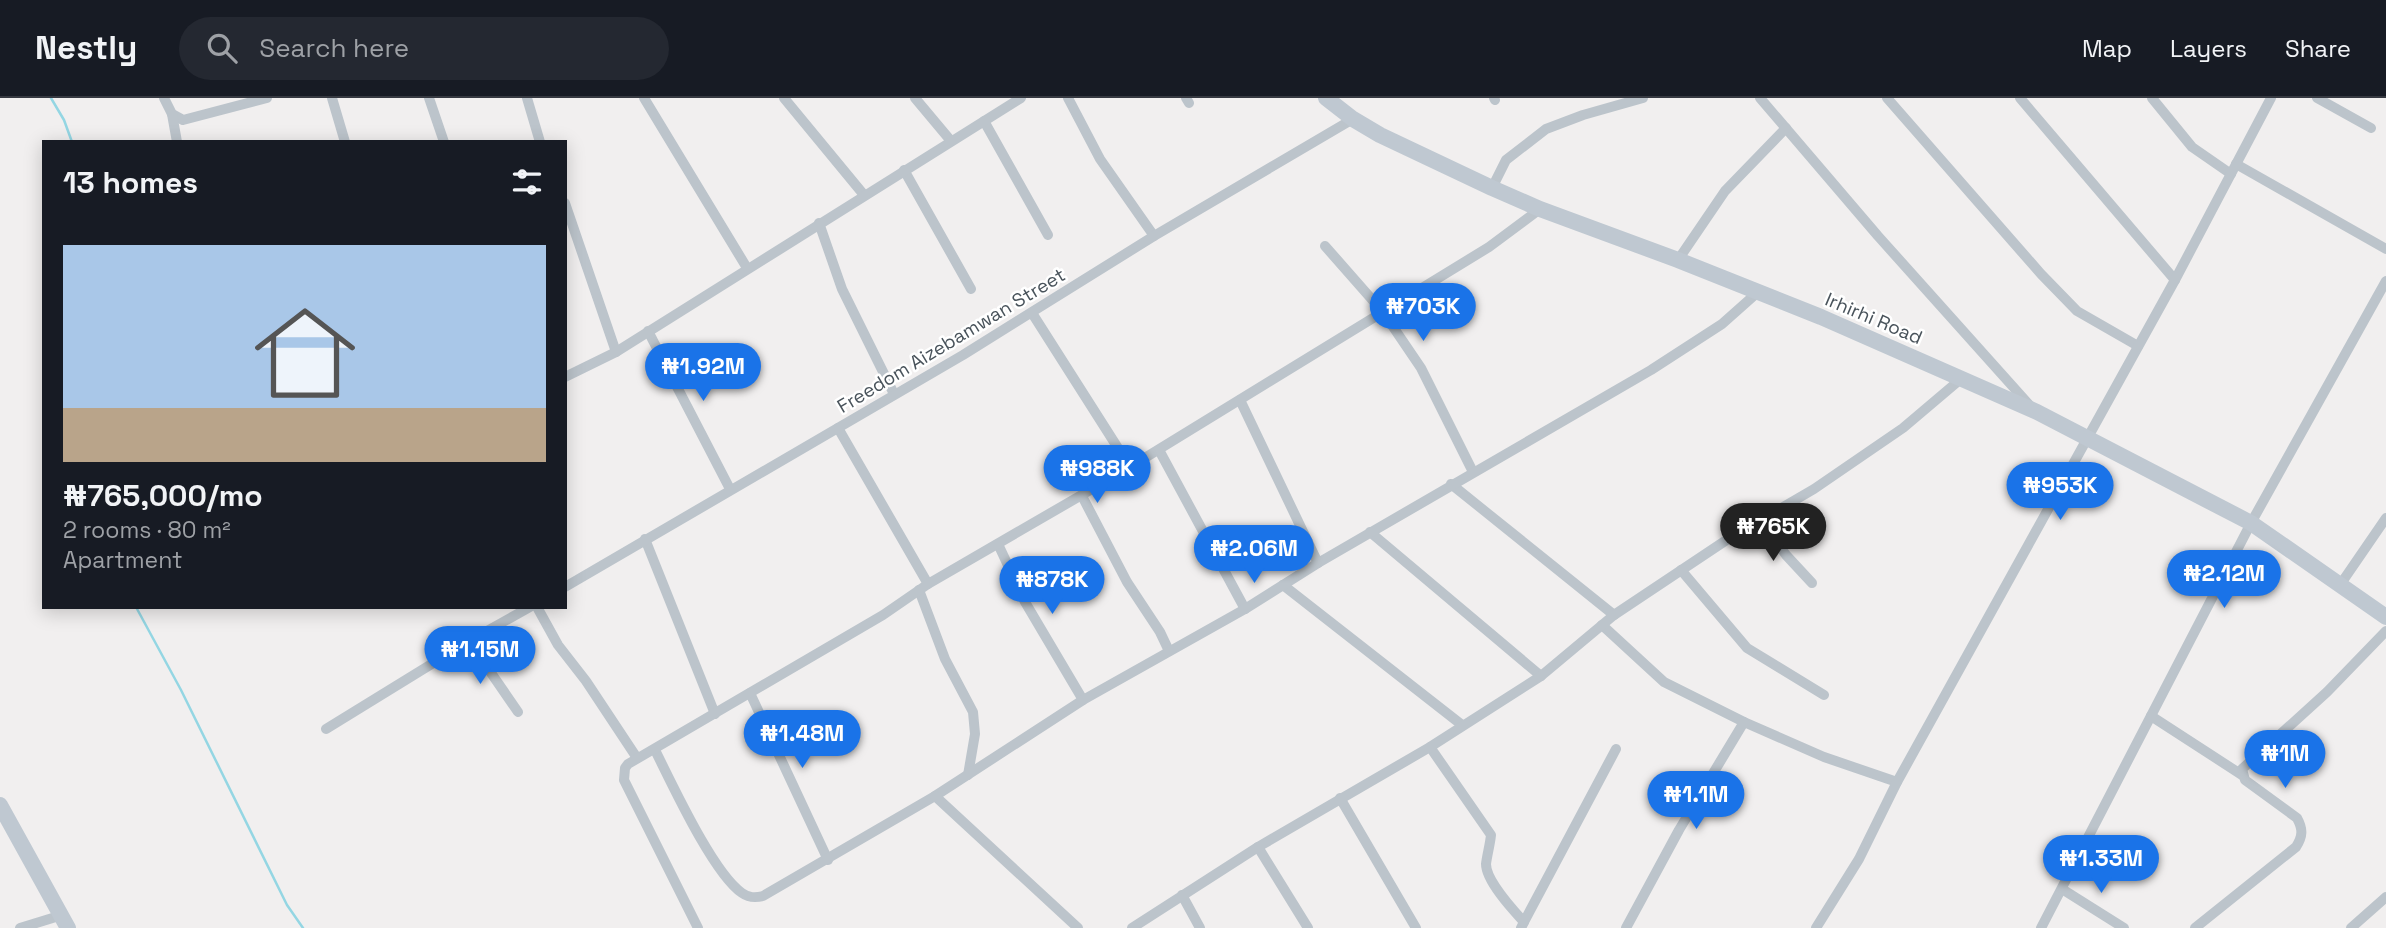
<!DOCTYPE html>
<html lang="en">
<head>
<meta charset="utf-8">
<style>
	:root { --surface:#171b24; --page:#242831; --text:#f1f3f6; --muted:#9ea1a6; --line:#363941; --accent:#1a73e8 }
	body { margin:0; font-family:"Space Grotesk",sans-serif; background:var(--page); color:var(--text); height:100vh; display:flex; flex-direction:column; font-size:26px; white-space:nowrap }
	* { box-sizing:border-box; margin:0 }
	p { font-size:23px; color:var(--muted) }
	.icon { flex:none; width:38px; height:38px; fill:none; stroke:currentColor; stroke-width:2; stroke-linecap:round; stroke-linejoin:round }
	.map { position:relative; flex:1; overflow:hidden }
	.drawer { position:absolute; left:42px; top:42px; width:525px; height:469px; display:flex; flex-direction:column; background:var(--surface); border-radius:0px; box-shadow:0 4px 18px #0003 }
	.drawer>* { flex:none }
	.price { position:absolute; translate:-50% -60px; padding:0 16px; border-radius:24px; background:var(--accent); color:#fff; font-size:23px; line-height:46px; filter:drop-shadow(0 2px 4px #0008) }
	.price::after { content:''; position:absolute; left:50%; top:42px; width:21px; height:16px; margin-left:-10px; background:inherit; clip-path:polygon(0 0,100% 0,50% 100%) }
	.price.on { background:#222; color:#fff }
	ul { padding:0; list-style:none }
	li { display:grid; align-content:center; gap:14px; height:371px; padding:0 21px }
	li+li { border-top:2px solid var(--line) }
	li span { display:grid; place-items:center; height:217px; border-radius:0px; color:#555 }
	li>.icon { margin-inline-start:auto }
	span .icon { width:126px; height:126px; fill:#fffc; stroke-width:1 }
	li b { font-size:30px }
	h2 { display:flex; justify-content:space-between; align-items:center; height:84px; padding:0 21px; font-size:30px }
	header { display:flex; align-items:center; gap:42px; box-sizing:border-box; height:98px; padding:0 35px; background:var(--surface); border-bottom:2px solid var(--line) }
	header strong { font-size:33px }
	nav { display:flex; gap:38px; margin-inline-start:auto; font-size:24px }
	.search { width:490px; height:63px; background:var(--page); display:flex; align-items:center; gap:18px; box-sizing:border-box; padding:0 24px; border-radius:38px; color:var(--muted); font-size:26px }
	.map>svg:first-child { display:block }
	.lines { fill:none; stroke-linecap:round; stroke-linejoin:round }
	.stream { stroke:#94d6e3; stroke-width:2.5 }
	.street { stroke:#bcc4cb; stroke-width:10 }
	.secondary { stroke:#bfc8d1; stroke-width:16 }
	.labels { text-anchor:middle; stroke-width:5; stroke-linejoin:round; paint-order:stroke }
	.street-label { font-size:19px; fill:#49535b; stroke:#fff }
</style>
</head>
<body>
<header>
<strong>Nestly</strong>
<div class="search"><svg class="icon" aria-label="search" viewBox="0 0 24 24"><circle cx="10" cy="10" r="6"/><path d="M15 15l6 6"/></svg>Search here</div>
<nav><a>Map</a><a>Layers</a><a>Share</a></nav>
</header>
<div class="map">
<svg width="2386" height="830" viewBox="0 0 2386 830">
	<rect width="100%" height="100%" fill="#f1efef"/>
	<g class="lines">
		<!-- stream -->
		<g class="stream">
			<polyline points="51,0 64,22 72,44"/>
			<polyline points="136,509 181,592 287,807 303,830"/>
		</g>
		<!-- street -->
		<g class="street">
			<polyline points="164,0 172,16 183,22 267,0"/>
			<polyline points="332,0 345,44"/>
			<polyline points="429,0 444,44"/>
			<polyline points="527,0 540,44"/>
			<polyline points="644,0 747,170"/>
			<polyline points="784,0 864,97"/>
			<polyline points="915,0 951,43"/>
			<polyline points="1068,0 1100,61 1154,138"/>
			<polyline points="1186,0 1189,5"/>
			<polyline points="1494,0 1495,2"/>
			<polyline points="1760,0 1878,138 2032,310"/>
			<polyline points="1887,0 2041,176 2077,213 2138,248"/>
			<polyline points="2020,0 2175,182"/>
			<polyline points="2152,0 2192,49 2231,76"/>
			<polyline points="2317,0 2371,30"/>
			<polyline points="172,16 177,44"/>
			<polyline points="984,23 1048,137"/>
			<polyline points="2236,66 2386,151"/>
			<polyline points="904,72 971,191"/>
			<polyline points="1492,90 1506,62 1546,31 1583,17 1643,0"/>
			<polyline points="565,105 616,254"/>
			<polyline points="819,125 842,191 894,296"/>
			<polyline points="1325,148 1383,214 1421,270 1473,374"/>
			<polyline points="1678,162 1725,93 1786,30"/>
			<polyline points="1032,215 1130,369"/>
			<polyline points="648,233 730,391"/>
			<polyline points="565,279 616,254 1021,0"/>
			<polyline points="1240,302 1318,465"/>
			<polyline points="838,330 928,486"/>
			<polyline points="1159,352 1245,511"/>
			<polyline points="1451,386 1614,517"/>
			<polyline points="1082,398 1127,484 1160,534 1169,553"/>
			<polyline points="1760,422 1786,457 1812,485"/>
			<polyline points="1370,434 1541,578"/>
			<polyline points="645,441 715,616"/>
			<polyline points="998,446 1025,504 1083,602"/>
			<polyline points="1681,472 1747,550 1824,597"/>
			<polyline points="1283,487 1462,627"/>
			<polyline points="2340,487 2386,420"/>
			<polyline points="565,489 963,257 1154,138 1353,21"/>
			<polyline points="919,492 945,561 973,614 975,636 968,677"/>
			<polyline points="537,509 558,547 586,583 637,660"/>
			<polyline points="1602,527 1664,584 1744,624 1824,659 1897,684"/>
			<polyline points="469,543 518,614"/>
			<polyline points="750,595 828,762"/>
			<polyline points="2151,618 2242,677"/>
			<polyline points="326,631 469,543 530,509"/>
			<path d="M1430,649L1491,737C1490,747 1487,757 1486,766C1486,783 1513,812 1524,824L1521,830"/>
			<path d="M655,652C672,686 713,775 742,795C749,800 755,800 763,798L935,698L1083,602L1245,511L1318,465L1651,272L1722,226L1758,194"/>
			<polyline points="935,698 1078,830"/>
			<polyline points="1340,700 1416,830"/>
			<polyline points="1258,749 1308,830"/>
			<polyline points="2062,791 2124,830"/>
			<polyline points="1182,797 1200,830"/>
			<polyline points="1524,824 1616,651"/>
			<polyline points="20,830 59,818"/>
			<polyline points="698,830 624,682 625,670 628,666 883,517 928,486 1130,369 1489,149 1540,111"/>
			<polyline points="1132,830 1258,749 1430,649 1541,578 1614,517 1728,441 1814,391 1903,330 1962,280"/>
			<polyline points="1626,830 1679,732 1744,624"/>
			<polyline points="1816,830 1859,761 1897,684 2175,182 2271,0"/>
			<polyline points="2041,830 2251,425 2386,183"/>
			<path d="M2195,830L2296,749C2303,738 2303,731 2297,720L2245,682L2242,671L2327,594L2386,533"/>
			<polyline points="2351,830 2386,799"/>
		</g>
		<!-- secondary -->
		<g class="secondary">
			<polyline points="1326,0 1353,21 1380,37 1492,90 1540,111 1678,162 1821,219 2037,314 2251,425 2386,519"/>
			<polyline points="0,707 68,830"/>
		</g>
	</g>
	<g class="labels">
		<!-- street labels -->
		<g class="street-label">
			<text transform="translate(1874 220) rotate(23)" y="7">Irhirhi Road</text>
			<text transform="translate(951 242) rotate(-31)" y="7">Freedom Aizebamwan Street</text>
		</g>
	</g>
</svg>
<b class="price" style="left:1423px;top:245px">₦703K</b>
<b class="price" style="left:703px;top:305px">₦1.92M</b>
<b class="price" style="left:1097px;top:407px">₦988K</b>
<b class="price" style="left:2060px;top:424px">₦953K</b>
<b class="price on" style="left:1773px;top:465px">₦765K</b>
<b class="price" style="left:1254px;top:487px">₦2.06M</b>
<b class="price" style="left:2224px;top:512px">₦2.12M</b>
<b class="price" style="left:1052px;top:518px">₦878K</b>
<b class="price" style="left:480px;top:588px">₦1.15M</b>
<b class="price" style="left:802px;top:672px">₦1.48M</b>
<b class="price" style="left:2285px;top:692px">₦1M</b>
<b class="price" style="left:1696px;top:733px">₦1.1M</b>
<b class="price" style="left:2101px;top:797px">₦1.33M</b>
<section class="drawer">
<h2>13 homes<svg class="icon" aria-label="filters" viewBox="0 0 24 24"><path d="M4 7h16M4 17h16"/><circle cx="9" cy="7" r="2"/><circle cx="15" cy="17" r="2"/></svg></h2>
<ul>
<li><span style="background:linear-gradient(#a9c7e8 75%,#b9a48a 0)"><svg class="icon" aria-label="home" viewBox="0 0 24 24"><path d="M3 11l9-7 9 7M6 9v11h12V9"/></svg></span><div><b>₦765,000/mo</b><p>2 rooms · 80 m²</p><p>Apartment</p></div></li>
</ul>
</section>
</div>
</body>
</html>
